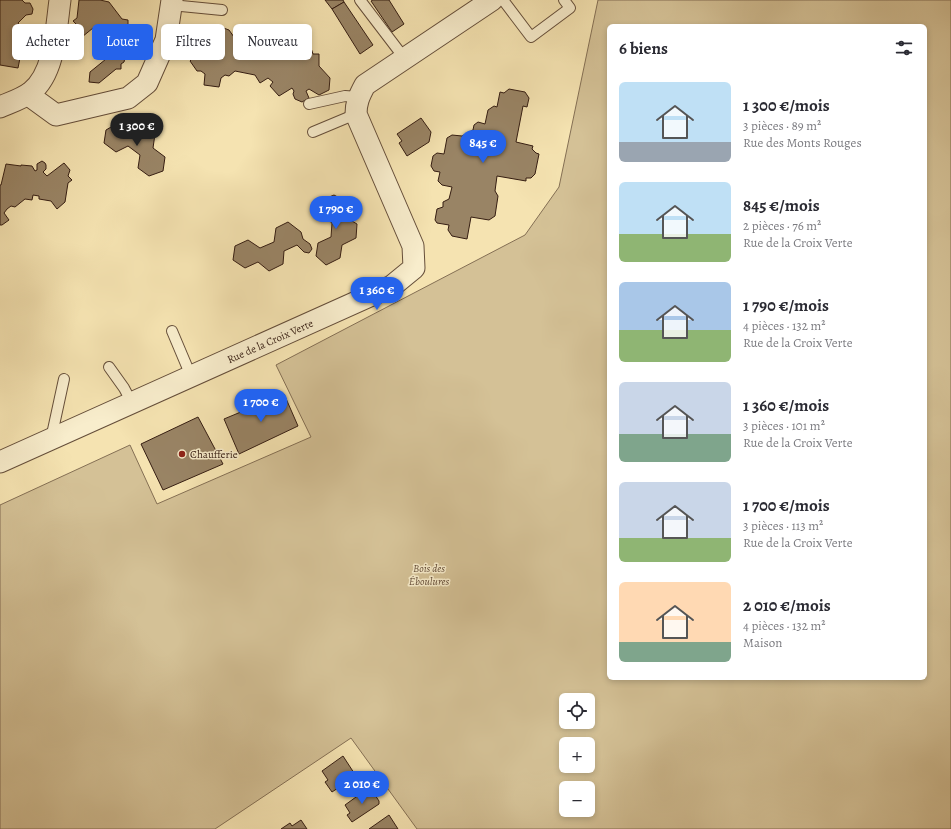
<!DOCTYPE html>
<html lang="fr">
<head>
<meta charset="utf-8">
<style>
	:root { --surface:#fff; --page:#f2f2f3; --text:#2b2b33; --muted:#7c7c81; --accent:#2563eb }
	body { margin:0; font-family:Alegreya,serif; background:var(--page); color:var(--text); height:100vh; display:flex; flex-direction:column; font-size:15px; white-space:nowrap }
	* { box-sizing:border-box; margin:0 }
	p { font-size:13px; color:var(--muted) }
	.icon { flex:none; width:22px; height:22px; fill:none; stroke:currentColor; stroke-width:2; stroke-linecap:round; stroke-linejoin:round }
	.map { position:relative; flex:1; overflow:hidden }
	.sheet { position:absolute; left:607px; top:24px; width:320px; height:656px; display:flex; flex-direction:column; background:var(--surface); border-radius:6px; box-shadow:0 2px 6px #0003 }
	.sheet>* { flex:none }
	.guide { position:absolute; left:12px; top:24px; width:380px; height:36px; display:flex; gap:8px }
	.controls { position:absolute; left:559px; top:693px; display:grid; gap:8px }
	.controls a { display:grid; place-items:center; width:36px; height:36px; border-radius:6px; background:var(--surface); box-shadow:0 2px 6px #0003; font-size:20px }
	.price { position:absolute; translate:-50% -34px; padding:0 9px; border-radius:14px; background:var(--accent); color:#fff; font-size:13px; line-height:26px; filter:drop-shadow(0 1px 2px #0008) }
	.price::after { content:''; position:absolute; left:50%; top:24px; width:12px; height:9px; margin-left:-6px; background:inherit; clip-path:polygon(0 0,100% 0,50% 100%) }
	.price.current { background:#222; color:#fff }
	ul { padding:0; list-style:none }
	li { display:flex; align-items:center; gap:12px; height:100px; padding:0 12px }
	li span { display:grid; place-items:center; flex:none; width:112px; height:80px; border-radius:6px; color:#555 }
	li>.icon { margin-inline-start:auto }
	span .icon { width:48px; height:48px; fill:#fffc; stroke-width:1 }
	li b { font-size:17px }
	h2 { display:flex; justify-content:space-between; align-items:center; height:48px; padding:0 12px; font-size:17px }
	.tag { padding:0 14px; border-radius:6px; background:var(--surface); box-shadow:0 2px 6px #0003; font-size:14px; line-height:36px }
	.tag.current { background:var(--accent); color:#fff }
	.map>svg:first-child { display:block }
	.green { fill:#d4c196; stroke:#846f54; fill-rule:evenodd }
	.building { fill:#998465; stroke:#351d12 }
	.lines { fill:none; stroke-linecap:round; stroke-linejoin:round }
	.lane-casing { stroke:#654e3a; stroke-width:12 }
	.street-casing { stroke:#654e3a; stroke-width:23 }
	.lane { stroke:#f8edcc; stroke-width:10 }
	.street { stroke:#f8edcc; stroke-width:21 }
	.poi-dot { fill:#8f2418; stroke:#f8edcc; stroke-width:1.5 }
	.labels { text-anchor:middle; stroke-width:3; stroke-linejoin:round; paint-order:stroke }
	.street-label { font-size:11px; fill:#351d12; stroke:#f8edcc }
	.poi-label { font-size:11px; fill:#351d12; stroke:#f8edcc; text-anchor:start }
	.park-label { font-size:11px; font-style:italic; fill:#654e3a; stroke:#f8edcc }
</style>
</head>
<body>
<div class="map">
<svg width="951" height="829" viewBox="0 0 951 829">
	<rect width="100%" height="100%" fill="#f5e3b1"/>
	<filter id="stains"><feTurbulence type="fractalNoise" baseFrequency=".005" numOctaves="4"/><feColorMatrix values="0 0 0 0 .2 0 0 0 0 .09 0 0 0 0 .02 0 0 0 .5 -.17"/></filter>
	<radialGradient id="worn" r=".72"><stop offset=".6" stop-color="#630" stop-opacity="0"/><stop offset="1" stop-color="#630" stop-opacity=".3"/></radialGradient>
	<!-- green -->
	<path class="green" d="M598,0H951V829H417L351,738L215,829H0V505L130,445L157,504L311,437L276,365L525,235L559,187ZM609,26H925V678H609ZM566,700H588V722H566ZM566,744H588V766H566ZM566,788H588V810H566Z"/>
	<!-- building -->
	<g class="building">
		<polygon points="0,0 22,0 25,3 30,3 33,9 32,14 26,15 18,23 21,27 25,26 29,30 28,35 25,36 21,36 19,31 17,32 22,41 21,49 18,50 17,55 20,58 18,68 0,65"/>
		<polygon points="79,0 100,0 109,2 122,19 128,20 128,37 130,37 128,53 126,53 124,62 121,64 121,69 116,69 99,83 89,82 90,72 111,55 113,42 102,40 93,28 82,37 76,29 77,25 73,21 77,18"/>
		<polygon points="325,0 343,0 344,2 332,9"/>
		<polygon points="373,0 389,0 404,24 392,32 371,1"/>
		<polygon points="344,2 373,45 360,54 332,9"/>
		<polygon points="278,25 291,42 296,38 302,46 311,48 313,54 319,54 319,66 330,78 329,90 319,95 309,89 306,91 309,98 302,102 295,99 293,94 294,91 292,88 279,96 270,86 273,82 268,78 260,83 255,75 235,71 229,76 225,75 221,78 219,87 204,85 205,74 201,71 197,71 190,61 197,54 219,59 222,47 213,44 218,26 229,30 234,37 238,37 238,32 247,33 254,40 257,38 253,31 258,28 263,30 262,35 265,38"/>
		<polygon points="509,89 525,92 529,98 527,107 523,106 516,142 533,146 532,149 536,153 539,154 535,174 531,178 526,178 526,181 497,176 495,191 498,196 495,216 489,220 471,217 467,239 452,236 448,230 449,225 437,223 435,220 437,209 443,207 443,202 449,199 452,187 442,185 438,181 440,172 434,171 431,166 433,156 437,153 444,154 447,138 452,135 462,136 473,130 474,125 478,122 485,124 488,110 494,106 497,107 500,92 504,93"/>
		<polygon points="421,118 431,132 429,142 407,156 399,143 402,141 397,134"/>
		<polygon points="118,123 131,132 143,126 155,134 153,148 165,157 163,171 149,176 138,168 140,155 128,146 116,152 104,143 106,130"/>
		<polygon points="42,161 45,163 46,165 46,169 43,172 47,176 64,163 70,170 68,176 72,180 68,183 65,202 57,209 51,201 39,199 39,196 33,195 32,200 25,199 15,207 11,206 7,209 4,213 9,220 2,225 0,225 0,185 1,185 6,164 21,166 21,165 32,166 35,171 37,170 37,164"/>
		<polygon points="334,195 345,201 345,217 357,224 356,238 342,245 340,258 326,265 316,256 318,243 331,237 332,223 321,214 322,200"/>
		<polygon points="288,222 301,232 303,239 310,244 312,249 309,253 304,252 297,245 284,251 283,264 269,271 258,262 245,268 233,260 235,246 248,240 260,248 274,242 276,228"/>
		<polygon points="284,394 298,426 239,454 224,419"/>
		<polygon points="198,417 223,464 163,490 141,444"/>
		<polygon points="343,756 356,776 332,792 325,782 328,780 322,771"/>
		<polygon points="367,789 371,795 375,795 379,801 379,804 352,822 347,815 350,813 345,805"/>
		<polygon points="389,815 398,829 369,829"/>
		<polygon points="301,820 307,829 281,829 290,823 292,826"/>
	</g>
	<g class="lines">
		<!-- lane casing -->
		<g class="lane-casing">
			<g id="lane">
				<polyline points="360,0 405,59"/>
				<polyline points="503,0 531,37 570,8 564,0"/>
				<polyline points="171,5 222,10"/>
				<polyline points="309,104 345,96 358,97"/>
				<polyline points="313,132 356,114"/>
				<polyline points="172,331 191,376"/>
				<polyline points="109,367 124,388 132,403"/>
				<polyline points="51,439 64,379"/>
			</g>
		</g>
		<!-- street casing -->
		<g class="street-casing">
			<g id="street">
				<polyline points="30,93 34,99 56,115 128,98 147,83 166,40 172,0"/>
				<path d="M0,107C9,103 22,99 31,92C55,73 56,29 60,0"/>
				<path d="M0,462L392,286L414,268L413,246L356,114C356,103 359,96 365,85L492,0"/>
			</g>
		</g>
		<!-- lane -->
		<use href="#lane" class="lane"/>
		<!-- street -->
		<use href="#street" class="street"/>
	</g>
	<!-- markers -->
	<circle class="poi-dot" cx="182" cy="454" r="4"/>
	<g class="labels">
		<!-- street labels -->
		<g class="street-label">
			<text transform="translate(270 341) rotate(-24)" y="4">Rue de la Croix Verte</text>
		</g>
		<!-- poi labels -->
		<g class="poi-label">
			<text x="190" y="458">Chaufferie</text>
		</g>
		<!-- park labels -->
		<g class="park-label">
			<text x="429" y="572">Bois des<tspan x="429" dy="13">Éboulures</tspan></text>
		</g>
	</g>
	<rect width="100%" height="100%" filter="url(#stains)"/>
	<rect width="100%" height="100%" fill="url(#worn)"/>
</svg>
<div class="controls">
<a><svg class="icon" aria-label="locate" viewBox="0 0 24 24"><circle cx="12" cy="12" r="6"/><path d="M12 2v4M12 18v4M2 12h4M18 12h4"/></svg></a>
<a>+</a>
<a>−</a>
</div>
<b class="price current" style="left:137px;top:147px">1 300 €</b>
<b class="price" style="left:483px;top:164px">845 €</b>
<b class="price" style="left:336px;top:230px">1 790 €</b>
<b class="price" style="left:377px;top:311px">1 360 €</b>
<b class="price" style="left:261px;top:423px">1 700 €</b>
<b class="price" style="left:362px;top:805px">2 010 €</b>
<div class="guide">
<a class="tag">Acheter</a>
<a class="tag current">Louer</a>
<a class="tag">Filtres</a>
<a class="tag">Nouveau</a>
</div>
<section class="sheet">
<h2>6 biens<svg class="icon" aria-label="filters" viewBox="0 0 24 24"><path d="M4 7h16M4 17h16"/><circle cx="9" cy="7" r="2"/><circle cx="15" cy="17" r="2"/></svg></h2>
<ul>
<li><span style="background:linear-gradient(#bfe0f5 75%,#9aa5b1 0)"><svg class="icon" aria-label="home" viewBox="0 0 24 24"><path d="M3 11l9-7 9 7M6 9v11h12V9"/></svg></span><div><b>1 300 €/mois</b><p>3 pièces · 89 m²</p><p>Rue des Monts Rouges</p></div></li>
<li><span style="background:linear-gradient(#bfe0f5 65%,#8fb573 0)"><svg class="icon" aria-label="home" viewBox="0 0 24 24"><path d="M3 11l9-7 9 7M6 9v11h12V9"/></svg></span><div><b>845 €/mois</b><p>2 pièces · 76 m²</p><p>Rue de la Croix Verte</p></div></li>
<li><span style="background:linear-gradient(#a9c7e8 60%,#8fb573 0)"><svg class="icon" aria-label="home" viewBox="0 0 24 24"><path d="M3 11l9-7 9 7M6 9v11h12V9"/></svg></span><div><b>1 790 €/mois</b><p>4 pièces · 132 m²</p><p>Rue de la Croix Verte</p></div></li>
<li><span style="background:linear-gradient(#c9d6e8 65%,#7fa58c 0)"><svg class="icon" aria-label="home" viewBox="0 0 24 24"><path d="M3 11l9-7 9 7M6 9v11h12V9"/></svg></span><div><b>1 360 €/mois</b><p>3 pièces · 101 m²</p><p>Rue de la Croix Verte</p></div></li>
<li><span style="background:linear-gradient(#c9d6e8 70%,#8fb573 0)"><svg class="icon" aria-label="home" viewBox="0 0 24 24"><path d="M3 11l9-7 9 7M6 9v11h12V9"/></svg></span><div><b>1 700 €/mois</b><p>3 pièces · 113 m²</p><p>Rue de la Croix Verte</p></div></li>
<li><span style="background:linear-gradient(#ffd9b3 75%,#7fa58c 0)"><svg class="icon" aria-label="home" viewBox="0 0 24 24"><path d="M3 11l9-7 9 7M6 9v11h12V9"/></svg></span><div><b>2 010 €/mois</b><p>4 pièces · 132 m²</p><p>Maison</p></div></li>
</ul>
</section>
</div>
</body>
</html>
